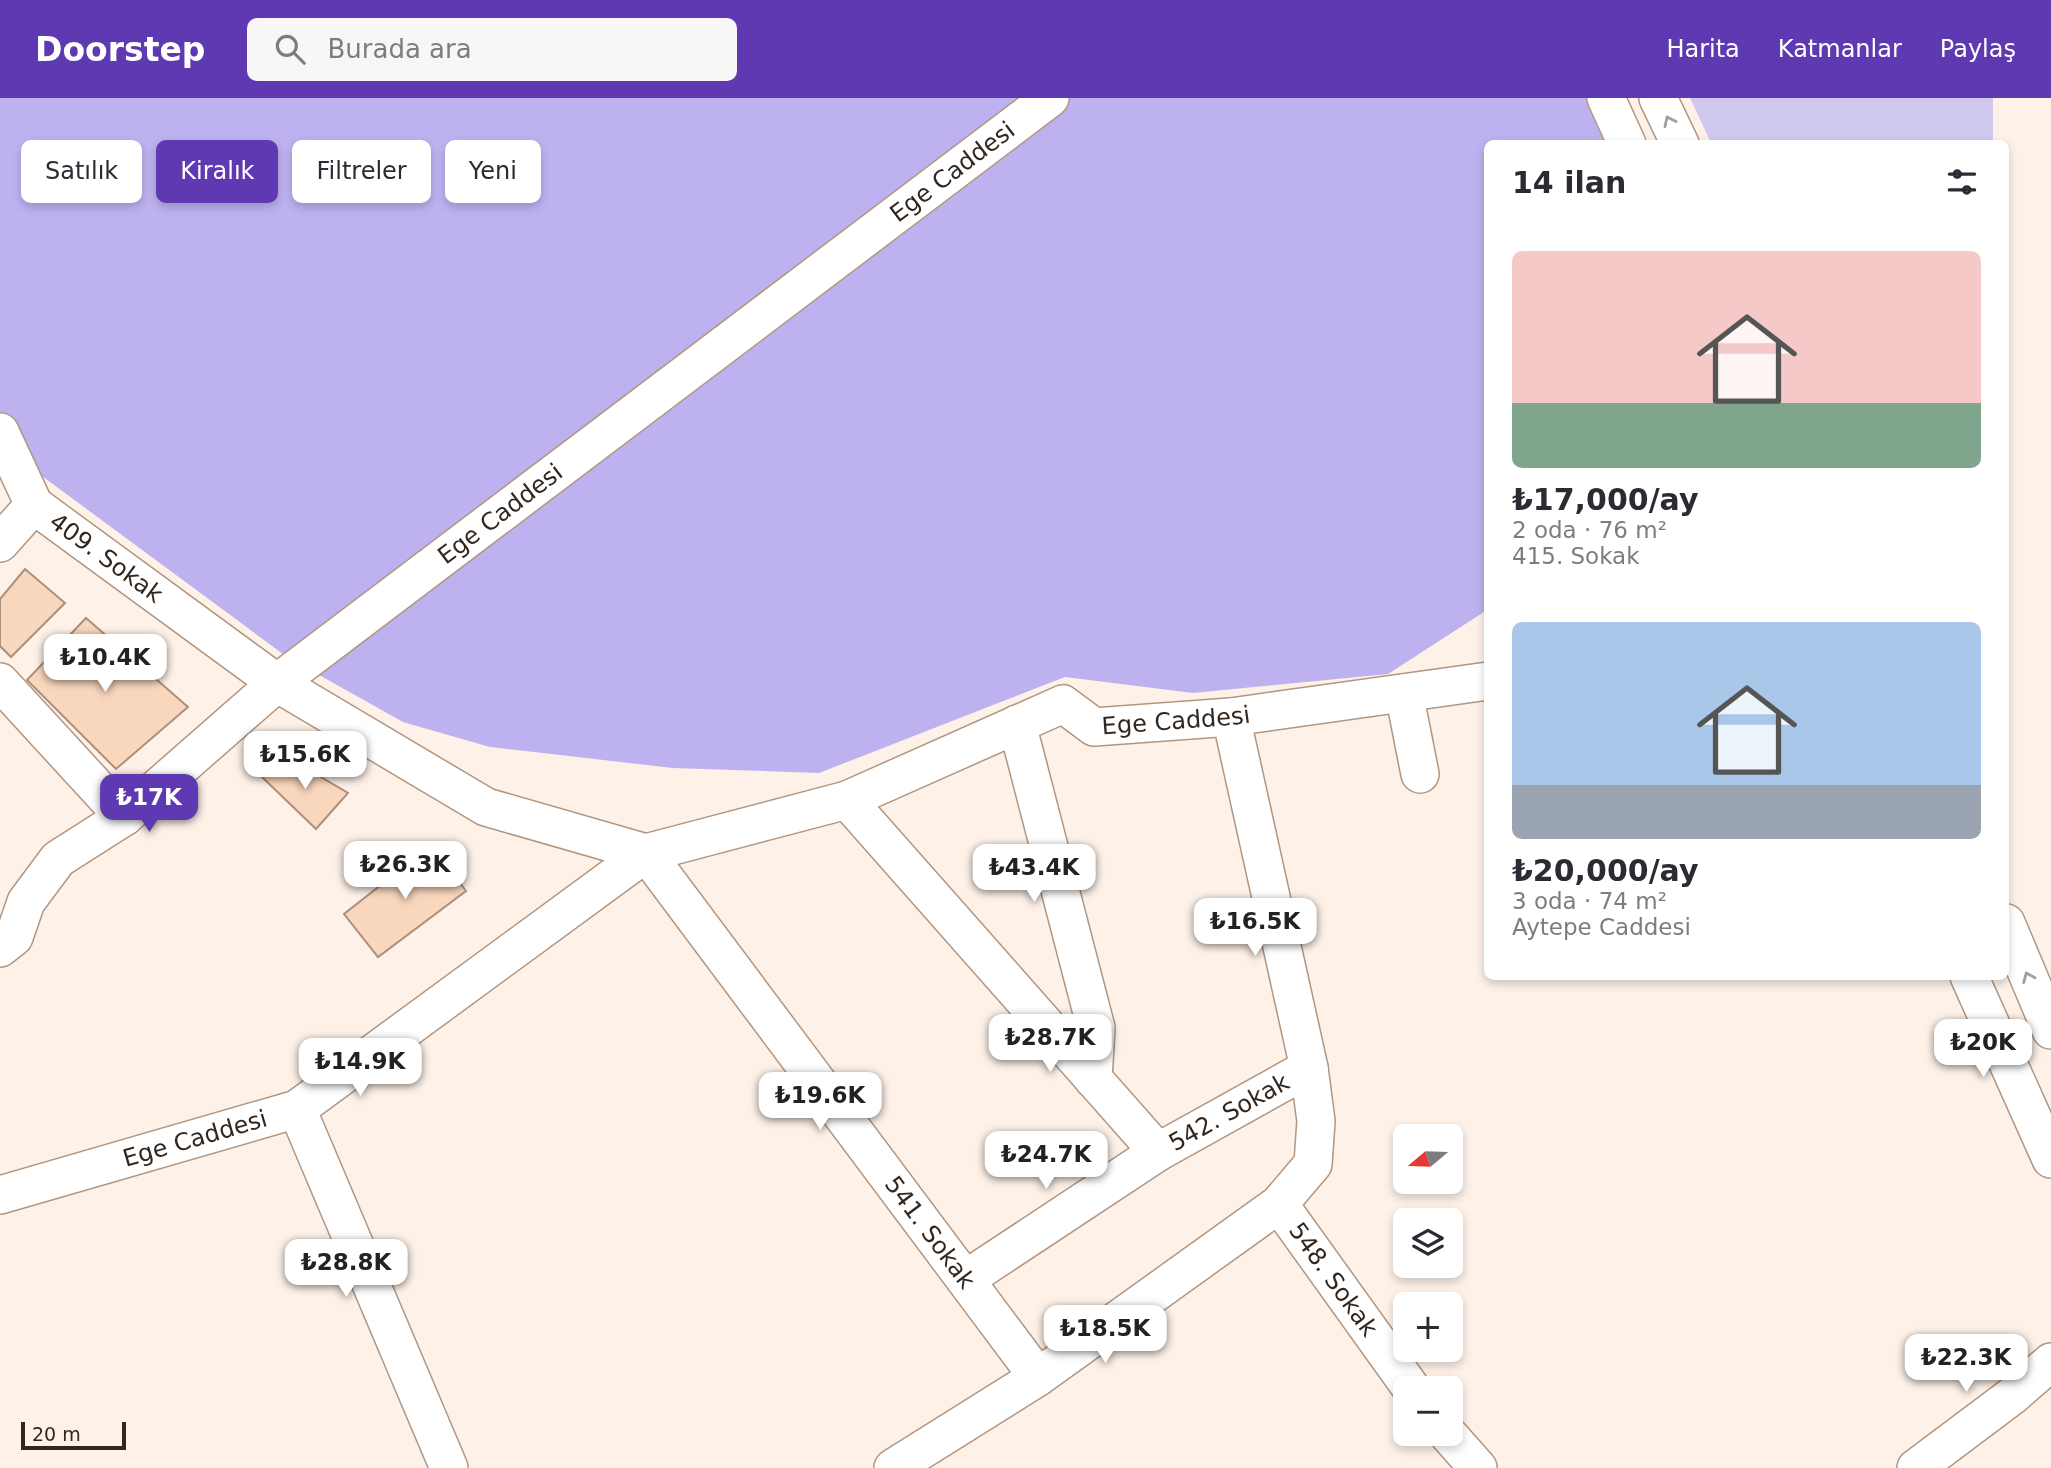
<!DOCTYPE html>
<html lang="tr">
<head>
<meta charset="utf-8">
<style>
	:root { --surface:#fff; --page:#f7f7f7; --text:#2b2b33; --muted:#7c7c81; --accent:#5f39b1 }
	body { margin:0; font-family:"DejaVu Sans",sans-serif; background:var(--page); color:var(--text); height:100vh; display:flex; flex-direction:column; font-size:26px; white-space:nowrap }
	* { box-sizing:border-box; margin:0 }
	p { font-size:23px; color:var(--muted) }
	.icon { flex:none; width:38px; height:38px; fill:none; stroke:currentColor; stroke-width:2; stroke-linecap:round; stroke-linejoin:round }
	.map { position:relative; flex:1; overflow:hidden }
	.sheet { position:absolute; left:1484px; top:42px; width:525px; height:840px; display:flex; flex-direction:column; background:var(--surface); border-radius:10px; box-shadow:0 4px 10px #0003 }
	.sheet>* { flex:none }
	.top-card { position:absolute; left:21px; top:42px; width:665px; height:63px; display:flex; gap:14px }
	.needle { width:46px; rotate:251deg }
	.controls { position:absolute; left:1393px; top:1026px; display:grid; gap:14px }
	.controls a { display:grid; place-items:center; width:70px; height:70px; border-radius:10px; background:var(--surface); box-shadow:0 4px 10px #0003; font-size:35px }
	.scale { position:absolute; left:21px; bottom:18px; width:105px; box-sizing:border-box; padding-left:7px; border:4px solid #32271e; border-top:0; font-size:19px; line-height:24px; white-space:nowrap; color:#32271e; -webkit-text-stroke:5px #fdf1e8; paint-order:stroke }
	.price { position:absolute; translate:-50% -60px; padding:0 16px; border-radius:14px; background:#fff; color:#222; font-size:23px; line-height:46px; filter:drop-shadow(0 2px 4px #0008) }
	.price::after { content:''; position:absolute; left:50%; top:42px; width:21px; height:16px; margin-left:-10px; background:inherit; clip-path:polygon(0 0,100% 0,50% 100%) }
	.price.selected { background:var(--accent); color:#fff }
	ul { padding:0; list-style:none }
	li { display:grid; align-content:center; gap:14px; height:371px; padding:0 28px }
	li span { display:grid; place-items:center; height:217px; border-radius:10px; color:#555 }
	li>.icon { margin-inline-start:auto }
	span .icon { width:126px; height:126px; fill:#fffc; stroke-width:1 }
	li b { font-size:30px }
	h2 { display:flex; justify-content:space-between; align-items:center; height:84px; padding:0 28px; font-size:30px }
	.chip { padding:0 24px; border-radius:10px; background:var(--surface); box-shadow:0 4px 10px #0003; font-size:24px; line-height:63px }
	.chip.selected { background:var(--accent); color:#fff }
	header { display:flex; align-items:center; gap:42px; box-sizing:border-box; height:98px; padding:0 35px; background:var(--accent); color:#fff }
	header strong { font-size:33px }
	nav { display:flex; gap:38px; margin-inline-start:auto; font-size:24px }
	.search { width:490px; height:63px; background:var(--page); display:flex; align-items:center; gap:18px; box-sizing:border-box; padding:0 24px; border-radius:10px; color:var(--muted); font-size:26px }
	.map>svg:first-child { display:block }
	.green { fill:#cfc9f0 }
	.forest { fill:#bdb2ef }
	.building { fill:#f9d7bd; stroke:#ac907b; stroke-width:2 }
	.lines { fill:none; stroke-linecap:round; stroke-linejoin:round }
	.minor-casing { stroke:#b29681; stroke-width:40 }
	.minor { stroke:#fff; stroke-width:37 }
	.oneway { stroke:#a39e9a }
	.labels { text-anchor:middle; stroke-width:6; stroke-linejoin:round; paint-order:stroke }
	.street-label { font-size:24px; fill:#32271e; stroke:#fdf1e8 }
</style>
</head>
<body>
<header>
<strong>Doorstep</strong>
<div class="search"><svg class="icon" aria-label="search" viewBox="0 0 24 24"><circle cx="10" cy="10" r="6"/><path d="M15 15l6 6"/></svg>Burada ara</div>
<nav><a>Harita</a><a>Katmanlar</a><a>Paylaş</a></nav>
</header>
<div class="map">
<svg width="2051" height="1370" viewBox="0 0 2051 1370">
	<rect width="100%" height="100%" fill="#fdf1e8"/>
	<!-- green -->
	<polygon class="green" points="1690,0 1993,0 1993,45 1711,45"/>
	<!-- forest -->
	<polygon class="forest" points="0,0 1596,0 1619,45 1488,46 1487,512 1388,576 1193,595 1065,579 819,675 673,670 490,649 403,624 287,559 23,364 0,365"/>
	<!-- building -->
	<g class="building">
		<polygon points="25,471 65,505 11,559 0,548 0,501"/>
		<polygon points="86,520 188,609 116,671 27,582"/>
		<polygon points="287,659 348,695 316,731 262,679"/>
		<polygon points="432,747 466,793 378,859 344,816"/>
	</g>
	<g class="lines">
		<!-- minor casing -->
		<g class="minor-casing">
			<g id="minor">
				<polyline points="1606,0 1627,46"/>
				<polyline points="1658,0 1680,46"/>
				<path id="s1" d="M0,334L34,407L277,585L486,709L646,755"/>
				<polyline points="0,445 34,407"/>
				<polyline points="0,584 124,719"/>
				<polyline points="1404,595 1420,676"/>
				<polyline points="1017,626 1096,930 1093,981"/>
				<path id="s2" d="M847,702L1158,1054L1309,970"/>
				<path id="s3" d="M646,755L1038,1279"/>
				<polyline points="2006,825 2051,932"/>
				<path id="s4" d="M0,850L14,839L26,804L58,761L124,719L277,585L1050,0"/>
				<polyline points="1969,878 2051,1061"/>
				<polyline points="297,1011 449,1370"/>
				<path id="s5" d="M0,1097L297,1011L646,755L847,702L1063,606L1094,629L1231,619L1488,583"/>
				<path id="s6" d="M1279,1106L1411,1290"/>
				<polyline points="966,1181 1158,1054"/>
				<polyline points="1447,1335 1478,1370"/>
				<polyline points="893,1370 1038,1279 1279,1106 1313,1066 1316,1023 1309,970 1231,619"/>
				<polyline points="1916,1370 2012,1298 2051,1264"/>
			</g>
		</g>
		<!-- minor -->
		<use href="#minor" class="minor"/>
	</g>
	<!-- one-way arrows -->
	<defs><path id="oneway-chevron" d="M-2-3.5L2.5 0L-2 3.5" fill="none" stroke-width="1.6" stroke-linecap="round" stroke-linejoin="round" transform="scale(1.75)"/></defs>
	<g class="oneway">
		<use href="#oneway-chevron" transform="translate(1669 23) rotate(-115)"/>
		<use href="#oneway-chevron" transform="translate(2028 879) rotate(-113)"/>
	</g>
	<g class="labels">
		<!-- street labels -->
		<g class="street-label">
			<text dy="8" stroke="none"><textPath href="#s4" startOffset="1237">Ege Caddesi</textPath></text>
			<text dy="8" stroke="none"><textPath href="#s4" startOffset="670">Ege Caddesi</textPath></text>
			<text dy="8" stroke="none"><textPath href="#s1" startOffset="170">409. Sokak</textPath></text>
			<text dy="8" stroke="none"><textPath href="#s5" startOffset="1307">Ege Caddesi</textPath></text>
			<text dy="8" stroke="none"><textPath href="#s2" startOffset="551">542. Sokak</textPath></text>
			<text dy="8" stroke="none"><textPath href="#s5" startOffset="203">Ege Caddesi</textPath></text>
			<text dy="8" stroke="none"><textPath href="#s3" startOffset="474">541. Sokak</textPath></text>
			<text dy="8" stroke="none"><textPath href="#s6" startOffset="93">548. Sokak</textPath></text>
		</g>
	</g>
</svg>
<div class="controls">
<a><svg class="needle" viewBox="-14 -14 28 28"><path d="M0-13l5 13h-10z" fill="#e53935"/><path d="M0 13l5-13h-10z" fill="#7c7c81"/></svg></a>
<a><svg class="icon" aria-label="layers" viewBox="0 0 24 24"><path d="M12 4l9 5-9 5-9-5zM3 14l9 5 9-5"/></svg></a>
<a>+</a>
<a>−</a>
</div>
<div class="scale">20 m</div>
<b class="price" style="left:105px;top:596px">₺10.4K</b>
<b class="price" style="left:305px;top:693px">₺15.6K</b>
<b class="price selected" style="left:149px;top:736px">₺17K</b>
<b class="price" style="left:405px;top:803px">₺26.3K</b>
<b class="price" style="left:1034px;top:806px">₺43.4K</b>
<b class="price" style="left:1255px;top:860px">₺16.5K</b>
<b class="price" style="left:1050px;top:976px">₺28.7K</b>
<b class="price" style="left:1983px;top:981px">₺20K</b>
<b class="price" style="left:360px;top:1000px">₺14.9K</b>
<b class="price" style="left:820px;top:1034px">₺19.6K</b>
<b class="price" style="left:1046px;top:1093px">₺24.7K</b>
<b class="price" style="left:346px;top:1201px">₺28.8K</b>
<b class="price" style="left:1105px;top:1267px">₺18.5K</b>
<b class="price" style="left:1966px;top:1296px">₺22.3K</b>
<div class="top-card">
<a class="chip">Satılık</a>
<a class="chip selected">Kiralık</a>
<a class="chip">Filtreler</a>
<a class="chip">Yeni</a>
</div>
<section class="sheet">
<h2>14 ilan<svg class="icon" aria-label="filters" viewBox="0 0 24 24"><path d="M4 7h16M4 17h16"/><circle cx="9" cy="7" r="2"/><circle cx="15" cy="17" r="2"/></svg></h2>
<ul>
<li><span style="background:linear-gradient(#f6c9c9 70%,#7fa58c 0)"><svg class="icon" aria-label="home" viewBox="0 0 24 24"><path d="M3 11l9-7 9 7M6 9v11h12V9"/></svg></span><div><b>₺17,000/ay</b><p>2 oda · 76 m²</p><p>415. Sokak</p></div></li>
<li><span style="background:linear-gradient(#a9c7e8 75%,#9aa5b1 0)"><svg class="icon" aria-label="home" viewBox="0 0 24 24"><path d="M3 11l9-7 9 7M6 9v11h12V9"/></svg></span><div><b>₺20,000/ay</b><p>3 oda · 74 m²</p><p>Aytepe Caddesi</p></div></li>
</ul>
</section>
</div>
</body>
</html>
